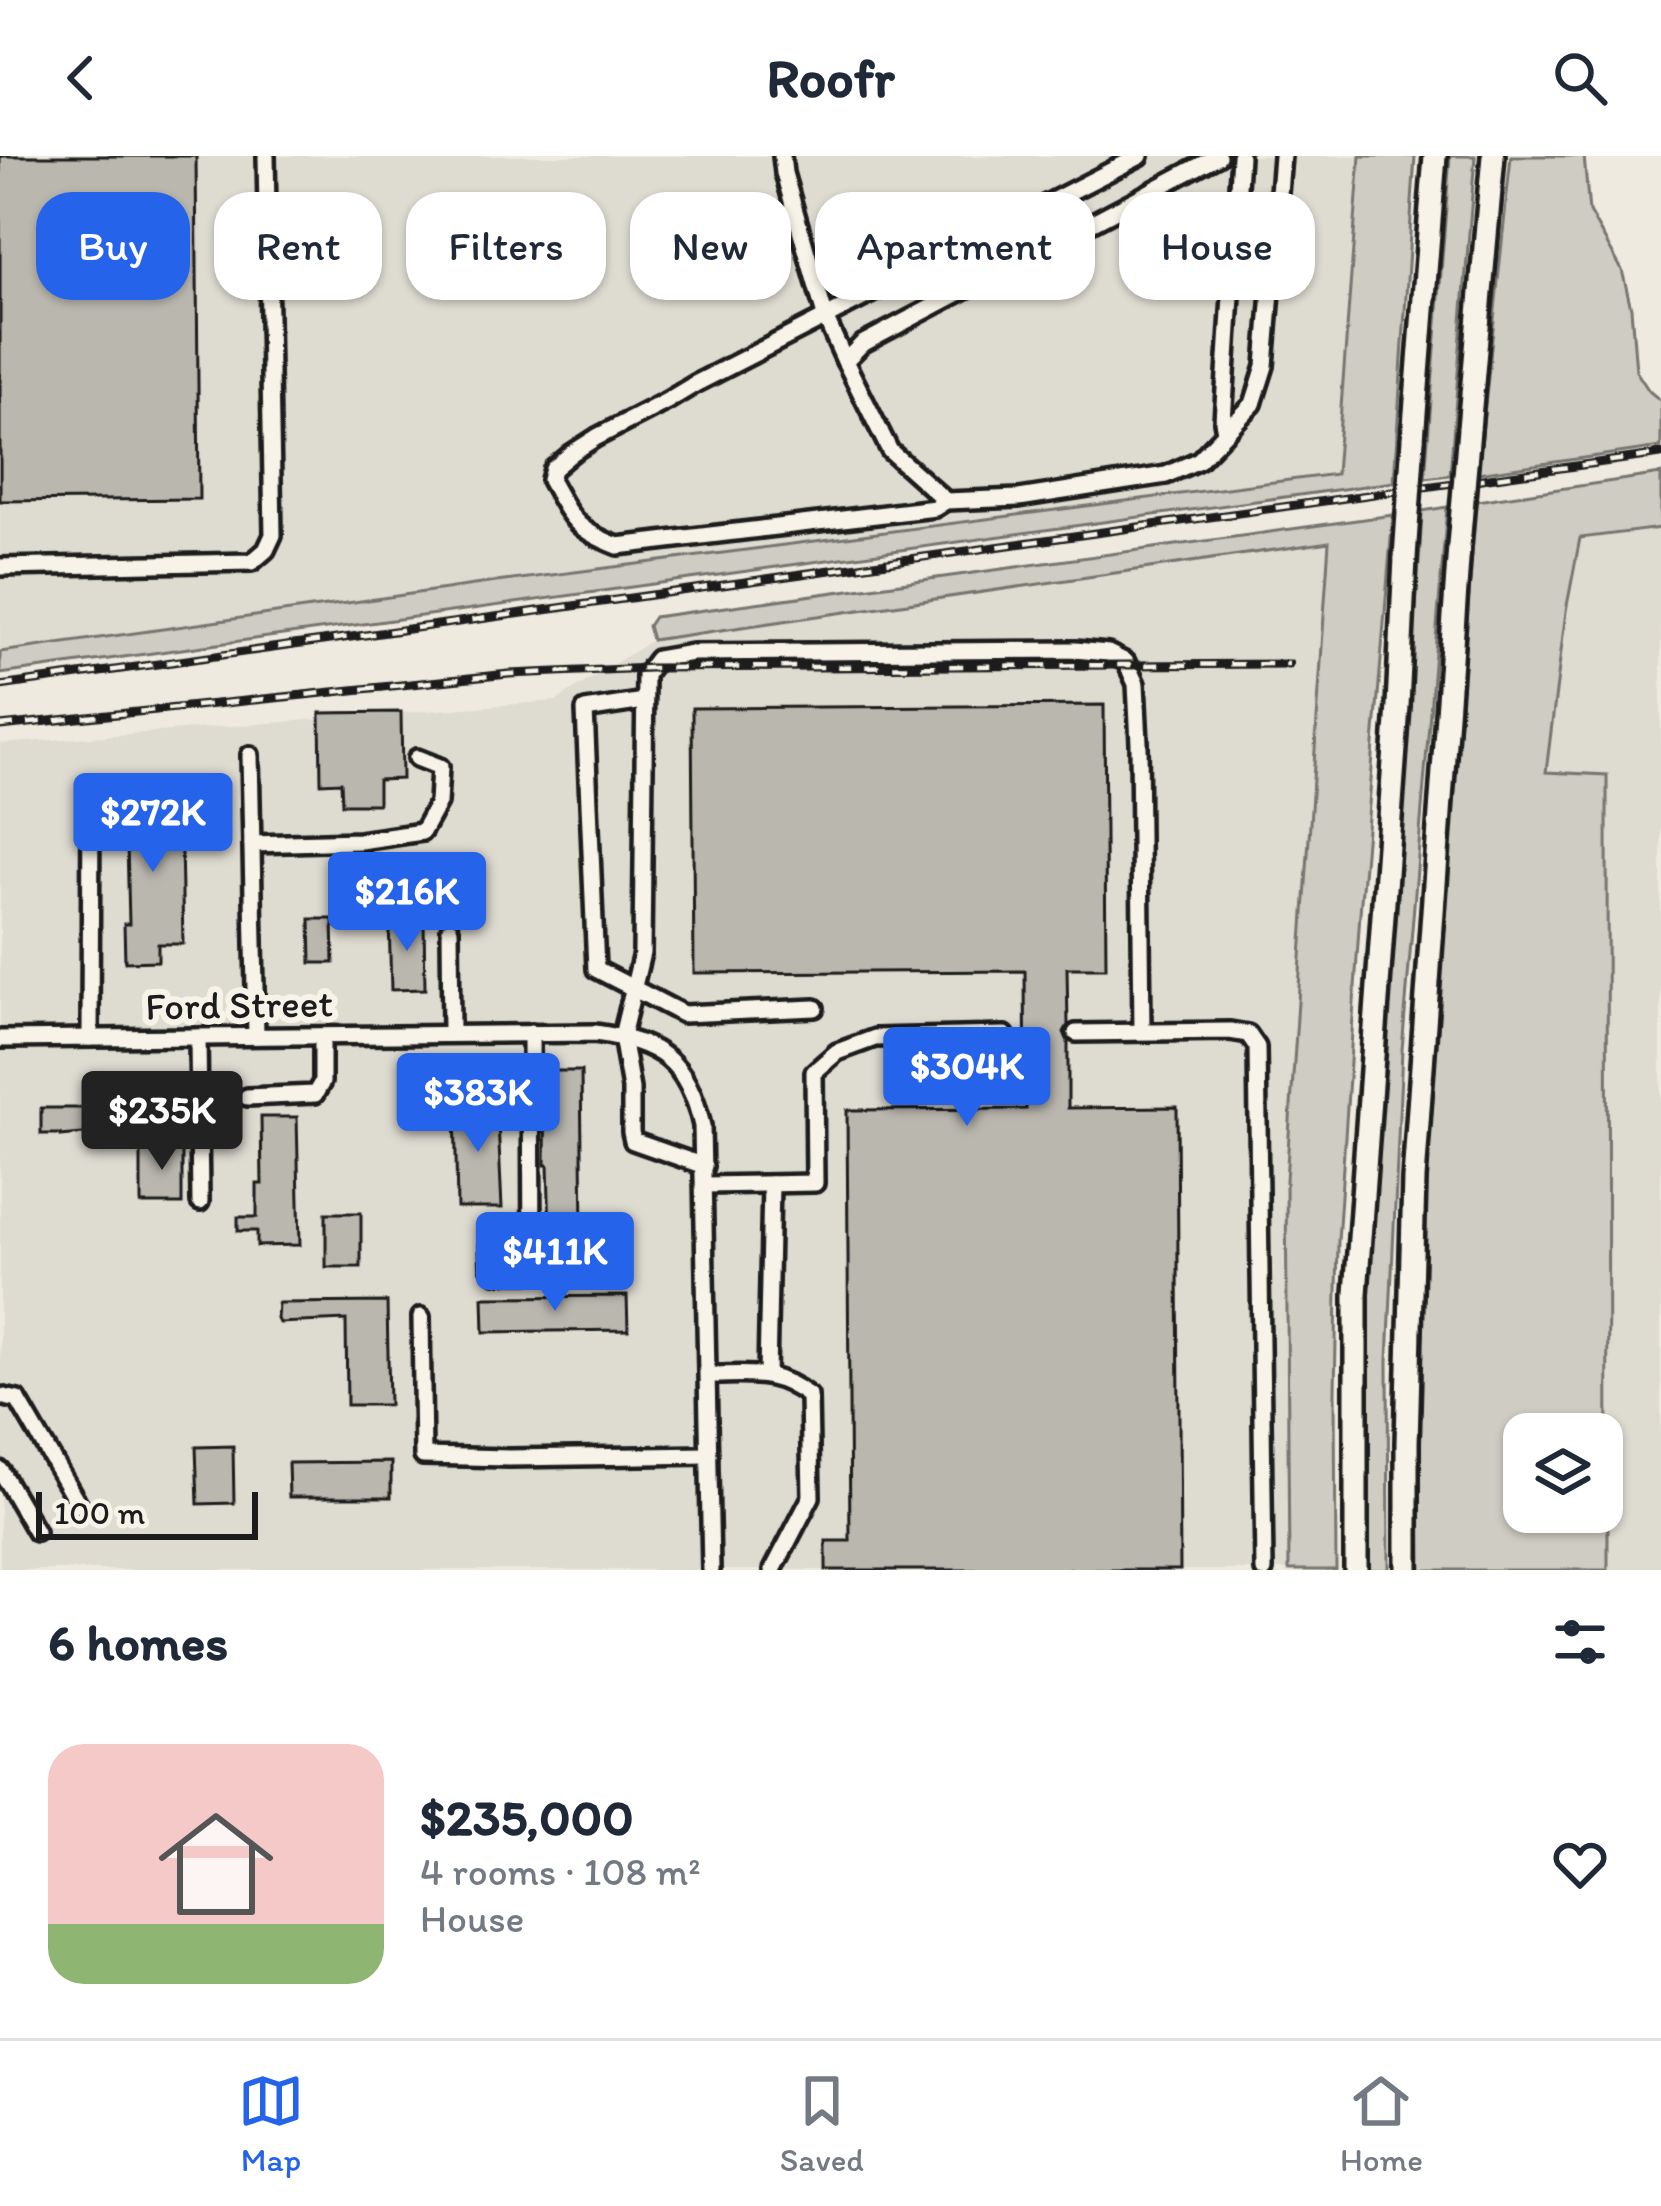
<!DOCTYPE html>
<html lang="en">
<head>
<meta charset="utf-8">
<style>
	:root { --surface:#fff; --page:#f6f6f7; --text:#1f2937; --muted:#747a83; --line:#e0e1e3; --accent:#2563eb }
	body { margin:0; font-family:Itim,sans-serif; background:var(--page); color:var(--text); height:100vh; display:flex; flex-direction:column; font-size:45px; white-space:nowrap }
	* { box-sizing:border-box; margin:0 }
	p { font-size:39px; color:var(--muted) }
	.icon { flex:none; width:66px; height:66px; fill:none; stroke:currentColor; stroke-width:2; stroke-linecap:round; stroke-linejoin:round }
	.map { position:relative; height:1414px; overflow:hidden }
	.side { display:flex; flex-direction:column; background:var(--surface); flex:1 }
	.side>* { flex:none }
	.guide { position:absolute; left:36px; top:36px; width:1590px; height:108px; display:flex; gap:24px }
	.controls { position:absolute; left:1503px; top:1257px; display:grid; gap:24px }
	.controls a { display:grid; place-items:center; width:120px; height:120px; border-radius:24px; background:var(--surface); box-shadow:0 3px 9px #0004; font-size:60px }
	.scale { position:absolute; left:36px; bottom:30px; width:222px; box-sizing:border-box; padding-left:12px; border:6px solid #1c1c1c; border-top:0; font-size:33px; line-height:42px; white-space:nowrap; color:#1c1c1c; -webkit-text-stroke:9px #f7f3e8; paint-order:stroke }
	.price { position:absolute; translate:-50% -102px; padding:0 27px; border-radius:12px; background:var(--accent); color:#fff; font-size:39px; line-height:78px; filter:drop-shadow(0 3px 6px #0008) }
	.price::after { content:''; position:absolute; left:50%; top:72px; width:36px; height:27px; margin-left:-18px; background:inherit; clip-path:polygon(0 0,100% 0,50% 100%) }
	.price.on { background:#222; color:#fff }
	ul { padding:0; list-style:none }
	li { display:flex; align-items:center; gap:36px; height:300px; padding:0 48px }
	li span { display:grid; place-items:center; flex:none; width:336px; height:240px; border-radius:36px; color:#555 }
	li>.icon { margin-inline-start:auto }
	span .icon { width:144px; height:144px; fill:#fffc; stroke-width:1 }
	li b { font-size:51px }
	h2 { display:flex; justify-content:space-between; align-items:center; height:144px; padding:0 48px; font-size:51px }
	.chip { padding:0 42px; border-radius:36px; background:var(--surface); box-shadow:0 3px 9px #0004; font-size:42px; line-height:108px }
	.chip.on { background:var(--accent); color:#fff }
	header { display:flex; justify-content:space-between; align-items:center; height:156px; padding:0 48px; background:var(--surface); font-size:54px; font-weight:700 }
	.menu { display:flex; justify-content:space-around; align-items:center; height:168px; border-top:3px solid var(--line); background:var(--surface); font-size:33px; color:var(--muted) }
	.menu a { display:grid; justify-items:center; gap:6px }
	.menu .on { color:var(--accent) }
	.map>svg:first-child { display:block }
	.built { fill:#dedbd1 }
	.green { fill:#cfccc3; stroke:#767470; stroke-width:3; fill-rule:evenodd }
	.building { fill:#bab7af; stroke:#1c1c1c; stroke-width:3 }
	.lines { fill:none; stroke-linecap:round; stroke-linejoin:round }
	.minor-casing { stroke:#1c1c1c; stroke-width:24 }
	.highway-casing { stroke:#1c1c1c; stroke-width:30 }
	.minor { stroke:#f7f3e8; stroke-width:15 }
	.highway { stroke:#f7f3e8; stroke-width:21 }
	.rail-casing { stroke:#1c1c1c; stroke-width:9 }
	.rail { stroke:#f7f3e8; stroke-width:4.5; stroke-dasharray:14; stroke-linecap:butt }
	.highway-bridge-casing { stroke:#1c1c1c; stroke-width:30; stroke-linecap:butt }
	.highway-bridge { stroke:#f7f3e8; stroke-width:21 }
	.labels { text-anchor:middle; stroke-width:12; stroke-linejoin:round; paint-order:stroke }
	.street-label { font-size:39px; fill:#1c1c1c; stroke:#f7f3e8 }
</style>
</head>
<body>
<header><svg class="icon" aria-label="back" viewBox="0 0 24 24"><path d="M15 5l-7 7 7 7"/></svg>Roofr<svg class="icon" aria-label="search" viewBox="0 0 24 24"><circle cx="10" cy="10" r="6"/><path d="M15 15l6 6"/></svg></header>
<div class="map">
<svg width="1661" height="1414" viewBox="0 0 1661 1414">
	<rect width="100%" height="100%" fill="#eeeae0"/>
	<filter id="ink" filterUnits="userSpaceOnUse"><feTurbulence type="fractalNoise" baseFrequency=".00833" numOctaves="2"/><feDisplacementMap in="SourceGraphic" scale="24" xChannelSelector="R" yChannelSelector="G"/><feConvolveMatrix kernelMatrix="1 2 1 2 8 2 1 2 1" color-interpolation-filters="sRGB"/></filter>
	<g filter="url(#ink)">
		<!-- built -->
		<g class="built">
			<polygon points="0,0 1360,0 1337,318 481,428 0,496"/>
			<polygon points="1661,358 1661,1414 1608,1414 1607,619 1546,617 1566,455 1561,372"/>
			<polygon points="1329,386 1286,1024 1289,1414 0,1414 0,588 556,545 652,484"/>
		</g>
		<!-- green -->
		<g class="green">
			<polygon points="1360,0 1415,0 1394,326 0,518 0,496 481,428 1336,318"/>
			<polygon points="1450,0 1475,0 1450,319 1425,322"/>
			<polygon points="1511,0 1584,0 1589,56 1622,114 1631,152 1636,215 1649,235 1661,245 1661,291 1478,317"/>
			<path d="M1661,318V372L1580,382L1566,455L1546,616L1607,619L1608,1414H1421L1419,1172L1425,1025L1476,345ZM1524,1278H1602V1356H1524Z"/>
			<polygon points="1447,351 1402,894 1388,1205 1389,1414 1369,1414 1367,1155 1420,392 1422,355"/>
			<polygon points="1393,359 1360,757 1338,1085 1335,1236 1336,1414 1289,1414 1286,1024 1329,386 652,484 648,470 654,461"/>
		</g>
		<!-- building -->
		<g class="building">
			<polygon points="0,0 196,0 199,343 0,345"/>
			<polygon points="1104,549 1106,812 1067,812 1068,869 1064,876 1068,885 1068,952 1177,951 1180,1414 826,1414 826,1385 850,1385 847,954 1026,953 1025,815 694,817 692,552"/>
			<polygon points="401,556 402,623 378,624 378,648 342,648 341,626 321,627 320,557"/>
			<polygon points="187,645 188,686 181,686 183,788 158,788 158,805 125,806 124,768 129,768 127,687 120,687 119,646"/>
			<polygon points="310,763 333,763 334,807 311,807"/>
			<polygon points="389,763 424,763 425,833 391,834"/>
			<polygon points="546,915 581,915 583,1076 550,1077 548,1009 545,1009"/>
			<polygon points="503,946 503,966 498,966 502,1052 457,1052 455,947"/>
			<polygon points="41,952 93,952 94,977 60,980 60,978 41,978"/>
			<polygon points="261,961 297,961 300,1089 257,1090 257,1075 238,1075 238,1061 257,1061 257,1028 262,1028"/>
			<polygon points="182,986 182,1048 141,1048 141,987"/>
			<rect x="326" y="1057" width="35" height="54"/>
			<polygon points="627,1140 628,1174 484,1176 483,1141"/>
			<polygon points="387,1146 389,1249 347,1249 346,1164 279,1167 277,1163 278,1147"/>
			<polygon points="233,1290 234,1347 198,1348 196,1291"/>
			<polygon points="391,1306 391,1341 289,1341 288,1307"/>
		</g>
		<g class="lines">
			<!-- minor casing -->
			<g class="minor-casing">
				<g id="minor">
					<polyline points="782,0 784,17 826,163 845,205"/>
					<path d="M1140,0L695,228L667,245L597,281L572,297L553,313L550,324C572,363 574,373 618,390L935,352L946,345L1019,342L1166,319L1199,304L1253,248L1265,210L1282,0"/>
					<polyline points="1225,275 1223,265 1240,0"/>
					<polyline points="946,345 890,295 845,205 862,188 1218,0"/>
					<polyline points="0,411 252,406 266,394 273,379 266,0"/>
					<polyline points="644,545 585,554 596,813 683,858 815,852"/>
					<polyline points="250,599 256,880"/>
					<polyline points="252,688 360,685 422,676 438,647 440,611 417,602"/>
					<polyline points="450,773 451,878"/>
					<polyline points="1076,877 1230,875 1248,878 1257,891 1264,1414"/>
					<polyline points="198,881 200,1046"/>
					<polyline points="90,882 91,636"/>
					<path d="M0,883L595,877C660,886 688,905 702,970L711,1414"/>
					<polyline points="247,941 315,938 322,926 322,880"/>
					<polyline points="704,1010 633,985 631,976 631,933 622,880 642,797 645,519 657,503 692,497 1075,494 1108,497 1126,506 1136,528 1139,587 1142,875"/>
					<polyline points="705,1029 815,1027 814,916 837,896 875,882 1005,879"/>
					<polyline points="489,1079 490,1110 496,1117 526,1117 532,1111 531,877"/>
					<polyline points="421,1161 423,1300 509,1302 709,1299"/>
					<path d="M709,1219C750,1219 774,1213 809,1240L811,1341L773,1414"/>
					<polyline points="767,1219 771,1028"/>
					<polyline points="0,1240 18,1244 79,1349"/>
					<polyline points="0,1314 36,1376"/>
				</g>
			</g>
			<!-- highway casing -->
			<g class="highway-casing">
				<g id="highway">
					<polyline points="1469,273 1493,0"/>
					<polyline points="1413,283 1435,0"/>
					<polyline points="1356,1414 1356,1138 1398,550 1405,402"/>
					<polyline points="1407,1414 1407,1287 1414,1023 1459,390"/>
				</g>
			</g>
			<!-- minor -->
			<use href="#minor" class="minor"/>
			<!-- highway -->
			<use href="#highway" class="highway"/>
			<!-- rail casing -->
			<g class="rail-casing">
				<g id="rail">
					<polyline points="0,530 1661,298"/>
					<polyline points="0,570 509,518 650,512 1289,508"/>
				</g>
			</g>
			<!-- rail -->
			<use href="#rail" class="rail"/>
			<!-- highway-bridge casing -->
			<g class="highway-bridge-casing">
				<g id="highway-bridge">
					<polyline points="1459,390 1469,273"/>
					<polyline points="1405,402 1413,283"/>
				</g>
			</g>
			<!-- highway-bridge -->
			<use href="#highway-bridge" class="highway-bridge"/>
		</g>
	</g>
	<g class="labels">
		<!-- street labels -->
		<g class="street-label">
			<text transform="translate(239 848) rotate(-1)" y="14">Ford Street</text>
		</g>
	</g>
</svg>
<div class="controls">
<a><svg class="icon" aria-label="layers" viewBox="0 0 24 24"><path d="M12 4l9 5-9 5-9-5zM3 14l9 5 9-5"/></svg></a>
</div>
<div class="scale">100 m</div>
<b class="price" style="left:153px;top:719px">$272K</b>
<b class="price" style="left:407px;top:798px">$216K</b>
<b class="price" style="left:967px;top:973px">$304K</b>
<b class="price" style="left:478px;top:999px">$383K</b>
<b class="price on" style="left:162px;top:1017px">$235K</b>
<b class="price" style="left:555px;top:1158px">$411K</b>
<div class="guide">
<a class="chip on">Buy</a>
<a class="chip">Rent</a>
<a class="chip">Filters</a>
<a class="chip">New</a>
<a class="chip">Apartment</a>
<a class="chip">House</a>
</div>
</div>
<section class="side">
<h2>6 homes<svg class="icon" aria-label="filters" viewBox="0 0 24 24"><path d="M4 7h16M4 17h16"/><circle cx="9" cy="7" r="2"/><circle cx="15" cy="17" r="2"/></svg></h2>
<ul>
<li><span style="background:linear-gradient(#f6c9c9 75%,#8fb573 0)"><svg class="icon" aria-label="home" viewBox="0 0 24 24"><path d="M3 11l9-7 9 7M6 9v11h12V9"/></svg></span><div><b>$235,000</b><p>4 rooms · 108 m²</p><p>House</p></div><svg class="icon" aria-label="heart" viewBox="0 0 24 24"><path d="M12 20l-8-8c-3-5 5-10 8-4 3-6 11-1 8 4z"/></svg></li>
</ul>
</section>
<nav class="menu">
<a class="on"><svg class="icon" aria-label="map" viewBox="0 0 24 24"><path d="M3 6l6-2 6 2 6-2v14l-6 2-6-2-6 2zM9 4v14M15 6v14"/></svg>Map</a>
<a><svg class="icon" aria-label="saved" viewBox="0 0 24 24"><path d="M7 4h10v16l-5-4-5 4z"/></svg>Saved</a>
<a><svg class="icon" aria-label="home" viewBox="0 0 24 24"><path d="M3 11l9-7 9 7M6 9v11h12V9"/></svg>Home</a>
</nav>
</body>
</html>
